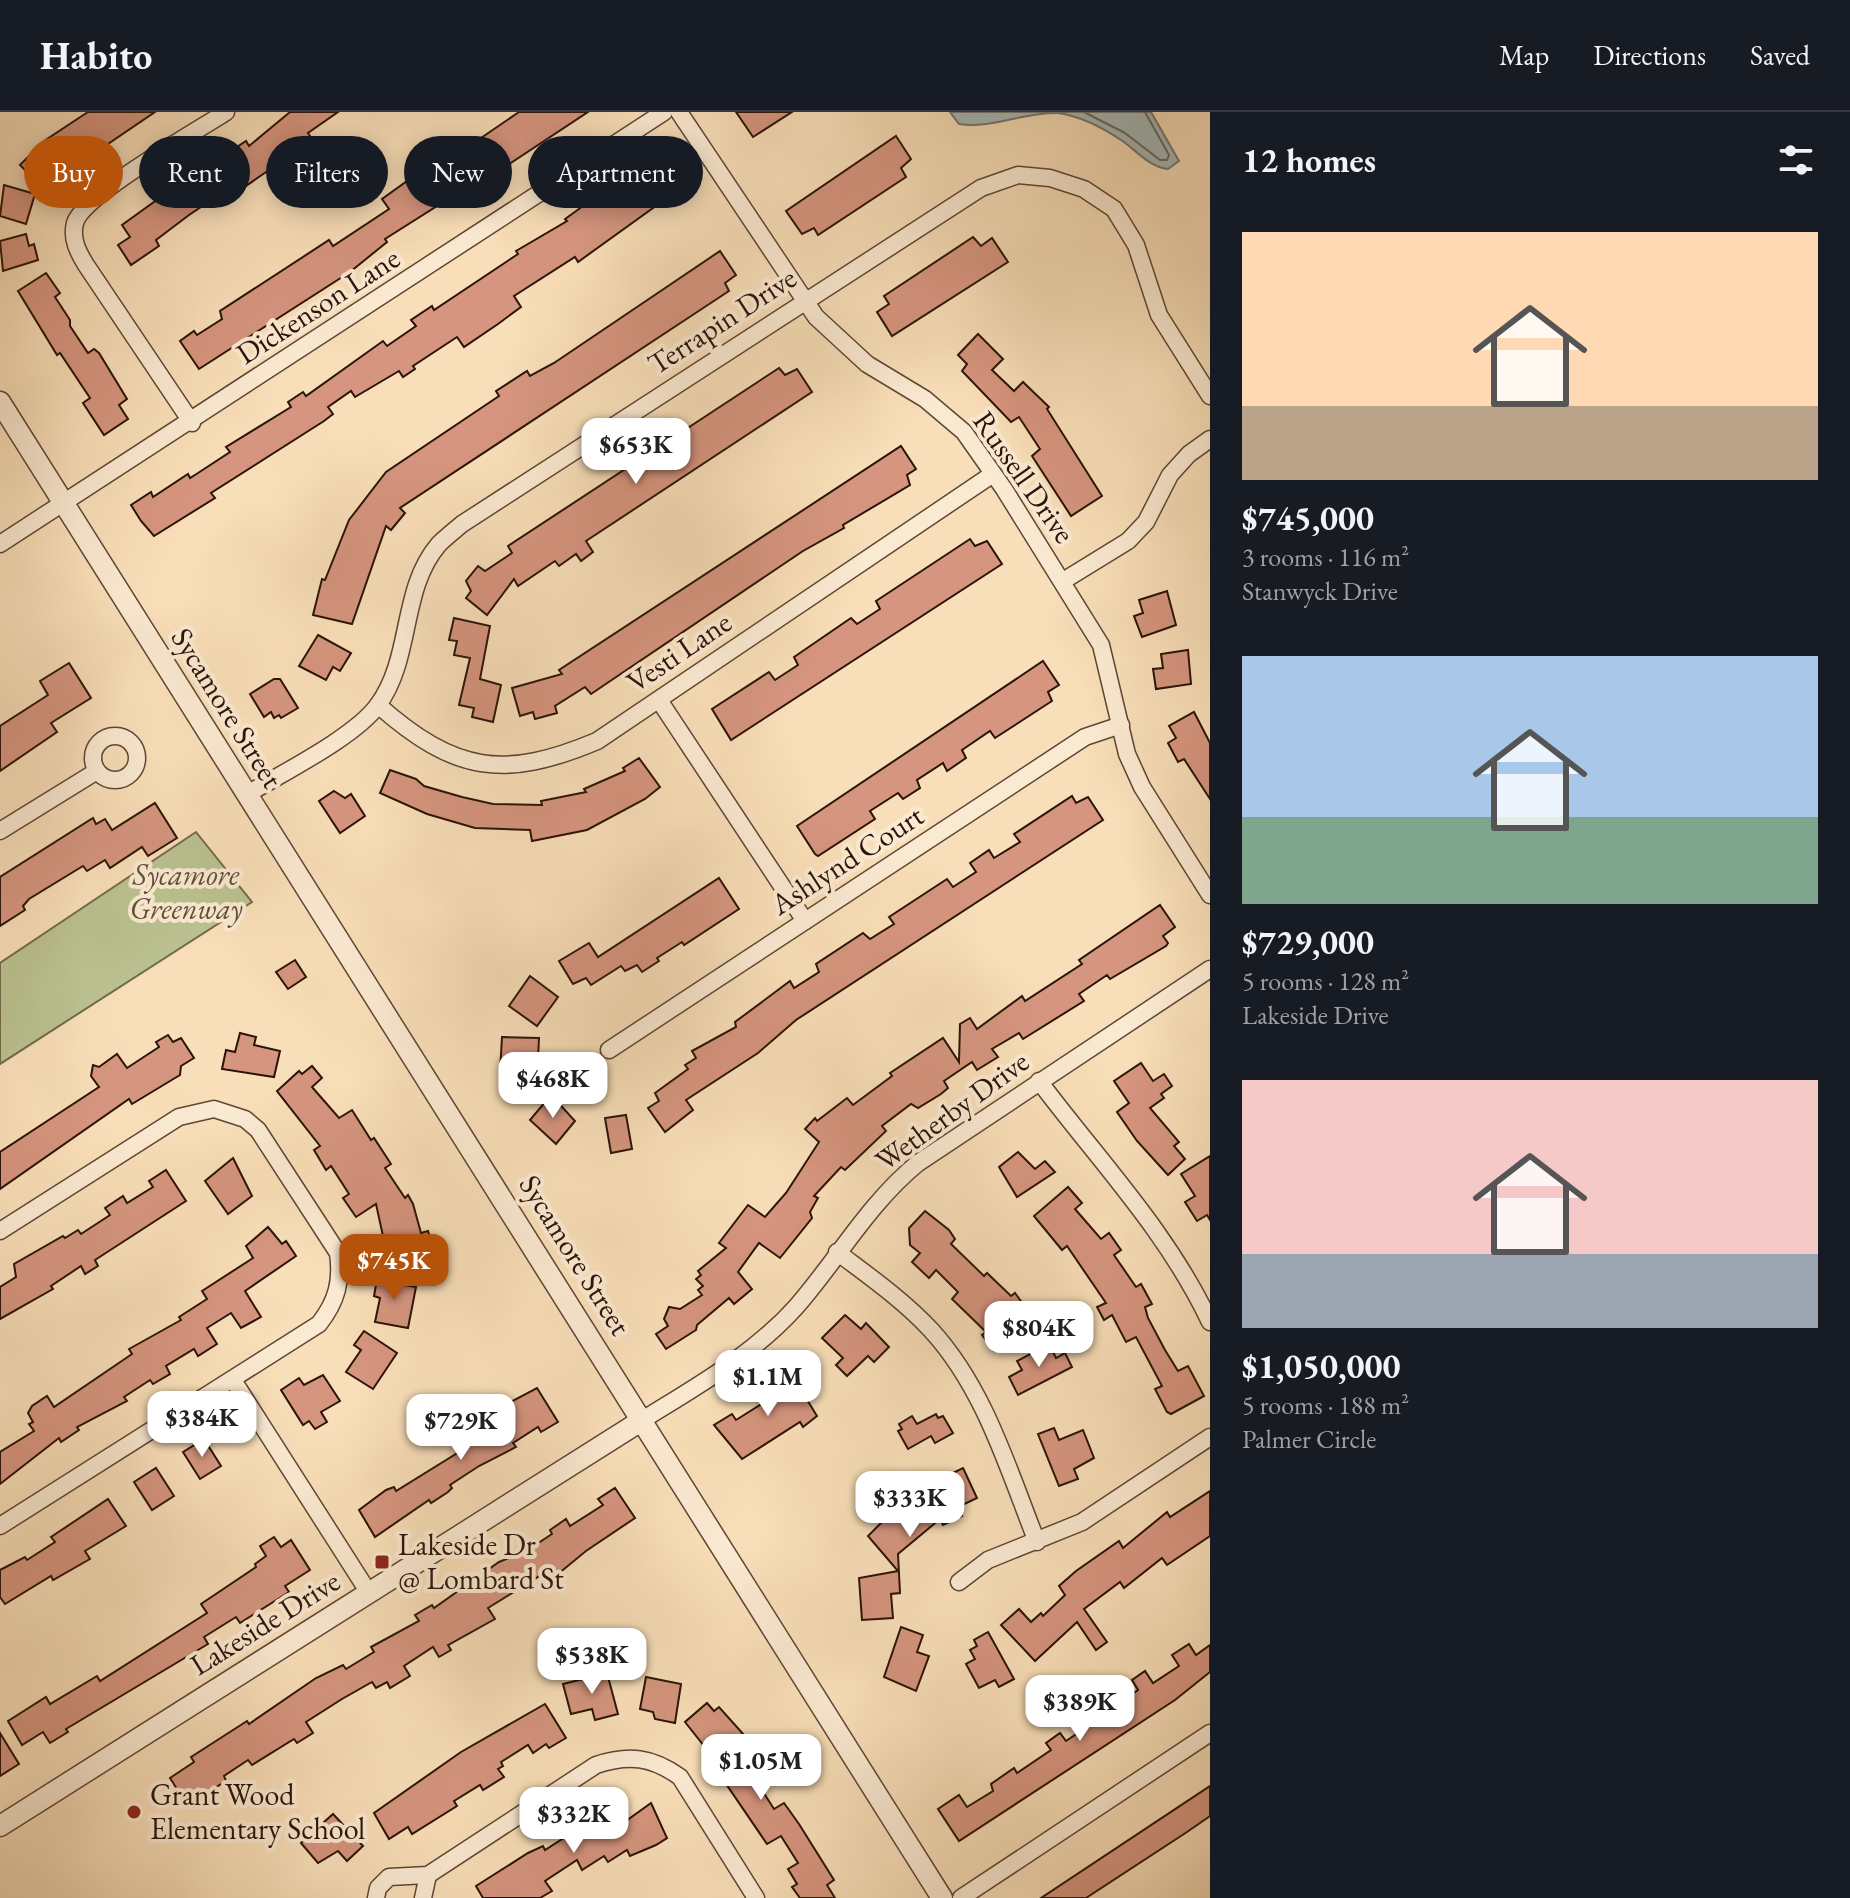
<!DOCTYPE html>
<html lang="en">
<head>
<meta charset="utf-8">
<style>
	:root { --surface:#171b24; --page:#20242c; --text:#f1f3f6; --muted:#9ea1a6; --line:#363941; --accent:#b45309 }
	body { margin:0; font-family:"EB Garamond",serif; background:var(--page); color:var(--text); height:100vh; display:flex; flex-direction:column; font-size:30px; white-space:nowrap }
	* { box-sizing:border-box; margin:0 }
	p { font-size:26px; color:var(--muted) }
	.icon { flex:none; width:44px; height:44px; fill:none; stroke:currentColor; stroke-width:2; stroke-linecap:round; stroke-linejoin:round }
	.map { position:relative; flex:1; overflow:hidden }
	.panel { display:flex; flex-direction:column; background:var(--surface); width:640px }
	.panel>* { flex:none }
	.hud { position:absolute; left:24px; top:24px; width:760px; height:72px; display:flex; gap:16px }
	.price { position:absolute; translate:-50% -68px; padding:0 18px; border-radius:16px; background:#fff; color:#222; font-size:26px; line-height:52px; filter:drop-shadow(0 2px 4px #0008) }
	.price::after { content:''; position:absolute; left:50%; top:48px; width:24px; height:18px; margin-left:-12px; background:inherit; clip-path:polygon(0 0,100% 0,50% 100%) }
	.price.selected { background:var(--accent); color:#fff }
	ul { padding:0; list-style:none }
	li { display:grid; align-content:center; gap:16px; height:424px; padding:0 32px }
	li span { display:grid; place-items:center; height:248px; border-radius:0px; color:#555 }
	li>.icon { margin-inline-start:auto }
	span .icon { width:144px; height:144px; fill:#fffc; stroke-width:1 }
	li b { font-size:34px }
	h2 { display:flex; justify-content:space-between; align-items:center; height:96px; padding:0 32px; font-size:34px }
	.pill { padding:0 28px; border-radius:36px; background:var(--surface); box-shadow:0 4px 20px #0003; font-size:28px; line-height:72px }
	.pill.selected { background:var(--accent); color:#fff }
	header { display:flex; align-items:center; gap:48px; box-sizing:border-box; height:112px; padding:0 40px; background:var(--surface); border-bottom:2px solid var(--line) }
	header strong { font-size:38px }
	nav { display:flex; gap:44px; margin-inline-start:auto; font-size:28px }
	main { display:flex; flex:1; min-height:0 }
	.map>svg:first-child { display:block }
	.green { fill:#bbc291; stroke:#726a4c; stroke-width:2 }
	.water { fill:#a4b9bb; stroke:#737773; stroke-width:2 }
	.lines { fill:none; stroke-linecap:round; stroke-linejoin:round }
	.shore { stroke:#676662; stroke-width:2 }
	.building { fill:#d6957f; stroke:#2a1308; stroke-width:2 }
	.minor-casing { stroke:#5e4634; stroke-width:19 }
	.tertiary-casing { stroke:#5e4634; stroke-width:23 }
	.minor { stroke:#fbead2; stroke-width:16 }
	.tertiary { stroke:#fbead2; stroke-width:20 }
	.poi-dot { fill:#8f2418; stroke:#fbead2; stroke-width:3 }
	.labels { text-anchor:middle; stroke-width:8; stroke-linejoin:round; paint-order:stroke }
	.street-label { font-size:30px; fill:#2a1308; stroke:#fbead2 }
	.park-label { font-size:30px; font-style:italic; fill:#5d5038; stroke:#fbead2 }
	.poi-label { font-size:30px; fill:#2a1308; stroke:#fbead2; text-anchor:start }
</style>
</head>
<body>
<header>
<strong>Habito</strong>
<nav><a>Map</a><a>Directions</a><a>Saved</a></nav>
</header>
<main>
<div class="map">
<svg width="1210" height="1786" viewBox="0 0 1210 1786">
	<rect width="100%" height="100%" fill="#f9dfb9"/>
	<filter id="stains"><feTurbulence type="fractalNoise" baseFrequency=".0025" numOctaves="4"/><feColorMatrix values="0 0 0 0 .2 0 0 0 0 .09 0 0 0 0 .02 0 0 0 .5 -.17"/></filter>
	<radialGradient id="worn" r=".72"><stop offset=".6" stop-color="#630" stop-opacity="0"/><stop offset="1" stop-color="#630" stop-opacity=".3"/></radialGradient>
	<!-- green -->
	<polygon class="green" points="196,720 252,790 0,952 0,851"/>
	<!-- water -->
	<path class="water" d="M950,0H1151L1179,49L1168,57C1149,55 1136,38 1121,28C1103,16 1079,4 1058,1C1024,0 992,17 959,12Z"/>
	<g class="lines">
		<!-- shore -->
		<polyline class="shore" points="1084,0 1125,21 1160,48 1167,48 1169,43 1145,0"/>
	</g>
	<!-- building -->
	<g class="building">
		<polygon points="88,0 155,0 77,53 75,49 46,79 20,53 44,29"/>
		<polygon points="290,0 338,0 308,21 312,27 305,33 220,92 216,85 189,103 156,128 159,134 131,153 118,133 130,125 122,113 172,77 177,86 205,68 202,63 208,59 206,56 246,29 249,34"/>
		<polygon points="519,0 588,0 470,78 446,92 445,89 385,127 387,130 350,160 199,257 180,229 194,219 197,223 222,207 220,199 329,128 333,134 389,97 382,87 435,49 443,62 467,47 462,39"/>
		<polygon points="736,0 792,0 753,25"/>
		<polygon points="896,24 911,47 901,56 906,65 818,123 814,116 802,122 786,99"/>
		<polygon points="647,54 657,61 663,56 678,78 578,150 575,145 514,184 521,195 498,212 464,235 457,225 413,254 415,257 403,265 399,259 355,285 351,279 328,295 333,302 324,309 211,381 215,386 154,424 141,409 131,393 151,380 153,385 188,362 190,366 198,361 230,340 226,335 291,295 288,290 303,280 306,284 383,229 387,234 416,214 411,208 432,194 434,198 518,142 516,139 567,109 565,107 601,81"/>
		<polygon points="4,73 35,82 26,112 0,104"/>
		<polygon points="26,122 29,134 34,132 38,148 3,159 0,129"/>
		<polygon points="973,125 981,134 992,126 1008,150 892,224 877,200 889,192 884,184"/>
		<polygon points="720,139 736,163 725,171 729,179 400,396 405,401 391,418 386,414 352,512 313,503 322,467 325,468 349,408 386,360 499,284 496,279 527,259 530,264 554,251"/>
		<polygon points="46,161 60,181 55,185 70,208 70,214 88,241 94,237 99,241 127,287 119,293 128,307 104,323 83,291 90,286 60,241 57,243 18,179"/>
		<polygon points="978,222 1003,247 992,258 1014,279 1023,270 1049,295 1047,297 1102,384 1071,404 1032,344 1040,337 1019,305 1011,310 962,259 967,252 958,243"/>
		<polygon points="779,256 785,263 797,257 812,280 586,429 593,440 581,449 576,442 559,454 555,449 518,474 514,467 487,503 466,486 471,479 466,469 478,454 485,459 512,441 508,434"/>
		<polygon points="901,334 916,357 907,363 910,373 843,413 844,416 803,439 591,582 585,575 555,594 557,601 535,607 533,600 520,604 512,576 562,562 559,558"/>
		<polygon points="970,427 975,434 987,429 1002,452 731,628 712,597 769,560 775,568 798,553 794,545 851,506 857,512 880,497 876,489"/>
		<polygon points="1167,479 1176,513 1142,525 1134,504 1143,501 1139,488"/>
		<polygon points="454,506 490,514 480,567 501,573 493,610 472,605 474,596 459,593 470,546 454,543 457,529 449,528"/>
		<polygon points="318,523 351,541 340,559 333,555 326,568 299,554"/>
		<polygon points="1188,538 1191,572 1156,577 1153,557 1163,556 1161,542"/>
		<polygon points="1043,549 1059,573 1048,580 1052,589 995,626 990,619 962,638 966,646 947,659 943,651 917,668 920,676 903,687 898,681 870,699 875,707 818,744 815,742 797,714"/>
		<polygon points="69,551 91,586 51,611 57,620 0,659 0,614 48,583 40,569"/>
		<polygon points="274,567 280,567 298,596 281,606 279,603 274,606 271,600 264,605 250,582"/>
		<polygon points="1194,600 1210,631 1210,687 1184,647 1178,650 1168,631 1176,626 1169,614"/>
		<polygon points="639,646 660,675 645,687 587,718 532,729 530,718 475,716 427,702 380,681 390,658 416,667 424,674 462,685 493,692 542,693 541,689 586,680 584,677 625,659 623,656"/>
		<polygon points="334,679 345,686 351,682 365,704 340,721 319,689"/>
		<polygon points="1072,684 1076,691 1088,685 1103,708 796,908 758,941 686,988 693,998 665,1020 648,996 659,989 655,981 688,957 685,953 696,946 692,939 736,915 735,910 790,869 794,876 819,860 816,852 863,821 870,827 894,812 889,805 947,767 953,775 976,760 970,751 989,738 994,746 1020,730 1014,722"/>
		<polygon points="155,691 177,726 148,744 142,735 110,756 105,748 87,759 83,754 29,787 23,794 25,798 0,814 0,765 93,706 96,712 105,707 112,718"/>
		<polygon points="719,766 739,797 684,833 682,830 657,846 659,849 642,860 637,853 625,859 621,854 591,873 586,866 573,872 559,849 589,831 598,845"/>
		<polygon points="1160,793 1175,815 1163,824 1168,831 1166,834 1110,867 1107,863 1079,882 1084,889 1023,927 1019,921 992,937 998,945 977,958 972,950 944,969 948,976 941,982 918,996 911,992 882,1014 886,1019 845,1058 841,1055 814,1084 818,1086 810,1100 812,1106 780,1146 759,1131 738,1160 752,1177 734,1192 729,1186 697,1213 696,1218 666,1237 656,1222 668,1214 664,1207 669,1195 680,1197 702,1183 698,1178 703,1174 696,1167 701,1163 698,1159 726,1136 719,1131 748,1093 765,1105 786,1081 819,1030 805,1017 815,1006 817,1009 847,986 853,993 892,964 890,961 943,926 959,950 960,912 970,906 977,917 1022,884 1025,889 1082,852 1079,848"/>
		<polygon points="295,848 306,865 288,877 276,860"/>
		<polygon points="530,864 558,885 537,914 509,894"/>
		<polygon points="240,921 256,925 254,933 280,939 274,965 222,957 226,938 235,940"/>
		<polygon points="168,923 173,930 181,926 194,946 181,954 180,963 132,992 129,987 0,1077 0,1040 99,975 91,964 93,953 99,955 117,942 127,956 159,935 156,930"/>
		<polygon points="502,925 539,926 538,948 530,948 528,961 500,960"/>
		<polygon points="1141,951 1153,969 1164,962 1172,974 1161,982 1164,986 1150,996 1179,1030 1174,1034 1185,1047 1168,1063 1137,1029 1117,1000 1129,991 1114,969"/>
		<polygon points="312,954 322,966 312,975 339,1006 352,998 371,1028 374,1026 391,1052 385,1056 405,1086 408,1083 413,1092 421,1121 428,1119 432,1133 375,1150 369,1129 383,1124 376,1092 356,1105 343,1086 349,1082 331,1054 326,1058 314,1038 320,1034 277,979 299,959 302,962"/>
		<polygon points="551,983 575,1009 556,1032 530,1008"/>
		<polygon points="626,1003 632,1037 611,1041 605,1006"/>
		<polygon points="1018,1040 1035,1057 1045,1049 1055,1060 1017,1085 999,1055"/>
		<polygon points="1210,1044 1210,1108 1207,1103 1197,1109 1185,1090 1195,1084 1181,1062"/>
		<polygon points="233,1046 252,1084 228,1102 205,1069"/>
		<polygon points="166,1058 186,1089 95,1148 98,1154 85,1162 81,1154 51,1174 53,1177 0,1207 0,1175 16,1165 14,1152 63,1124 65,1126 78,1118 81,1122 110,1103 105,1096 123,1084 127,1091 153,1075 149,1069"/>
		<polygon points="1068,1075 1082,1091 1075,1097 1101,1127 1109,1121 1121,1138 1114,1143 1136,1175 1141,1172 1152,1192 1145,1195 1148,1206 1165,1238 1178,1259 1188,1254 1204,1284 1171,1302 1167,1300 1155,1277 1162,1274 1136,1225 1126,1230 1112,1203 1104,1208 1097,1195 1106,1191 1067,1134 1062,1138 1034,1104"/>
		<polygon points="925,1099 949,1118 955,1127 951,1132 984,1164 987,1161 1011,1184 1015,1181 1036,1210 994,1239 982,1223 986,1220 952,1187 958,1180 936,1158 929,1166 912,1150 920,1141 910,1133 909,1116"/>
		<polygon points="268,1115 282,1132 286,1129 296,1144 245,1179 261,1205 241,1216 231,1201 207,1216 217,1232 198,1244 194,1237 166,1254 170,1262 153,1272 150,1268 124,1285 127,1289 77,1315 79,1318 61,1330 59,1326 0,1372 0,1340 34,1319 29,1312 33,1310 28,1301 32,1294 47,1284 54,1295 132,1242 129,1237 181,1208 179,1205 207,1187 202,1179 253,1146 246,1134"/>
		<polygon points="378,1162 399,1166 398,1172 416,1175 408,1216 375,1210 380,1186 374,1184"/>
		<polygon points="845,1203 861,1217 866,1211 889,1235 874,1250 868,1244 847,1264 836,1253 843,1246 822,1226"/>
		<polygon points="364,1219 397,1241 373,1277 346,1260 361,1238 354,1233"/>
		<polygon points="1049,1232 1056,1246 1065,1241 1072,1255 1018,1283 1009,1265 1022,1258 1017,1249"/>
		<polygon points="790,1260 817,1304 803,1315 800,1310 742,1347 714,1313 732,1302 736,1308 771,1286 776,1278 772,1273"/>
		<polygon points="323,1263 340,1289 321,1300 327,1310 315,1317 309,1309 303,1313 281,1278 299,1266 304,1273"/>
		<polygon points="537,1276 558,1310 541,1320 538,1315 513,1331 516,1335 479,1354 450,1373 452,1376 448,1380 431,1391 429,1388 375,1425 359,1398 386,1378 394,1375 396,1379 467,1335 464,1331 510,1301 505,1293"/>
		<polygon points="936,1302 938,1306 943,1304 953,1321 935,1331 931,1324 908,1337 898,1319 902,1317 899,1312 912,1304 917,1312"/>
		<polygon points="1054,1316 1059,1328 1083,1318 1094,1346 1074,1357 1078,1367 1059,1374 1038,1322"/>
		<polygon points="204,1327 221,1354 200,1367 183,1340"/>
		<polygon points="156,1356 174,1384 152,1398 134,1370"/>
		<polygon points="963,1356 977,1386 958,1395 962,1404 943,1413 940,1407 898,1442 900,1481 891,1482 893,1506 862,1508 859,1466 898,1459 868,1424 897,1395 908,1408 931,1389 924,1375"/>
		<polygon points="615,1376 635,1406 586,1439 558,1462 554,1455 488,1496 495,1507 448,1533 451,1538 439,1545 433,1535 404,1554 410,1564 390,1576 387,1570 376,1576 372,1570 342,1587 306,1610 313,1621 297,1631 294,1627 252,1653 248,1648 224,1664 226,1669 187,1693 170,1666 194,1650 191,1645 247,1609 249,1612 316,1566 343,1553 346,1557 374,1540 371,1535 419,1509 415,1503 432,1493 434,1496 499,1450 526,1439 552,1422 550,1418 566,1407 570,1414 603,1393 598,1387"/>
		<polygon points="1210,1379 1210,1424 1167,1453 1162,1446 1124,1476 1120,1470 1084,1497 1107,1530 1096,1538 1077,1510 1035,1549 1001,1513 1019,1497 1031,1510 1041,1501 1043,1504 1065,1483 1059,1474 1076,1459 1119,1429 1123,1436 1167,1400 1170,1405"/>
		<polygon points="108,1387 126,1414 85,1439 90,1447 53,1468 51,1464 5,1492 0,1485 0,1458 25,1445 27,1448 55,1430 51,1425"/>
		<polygon points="274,1425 281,1435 291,1428 310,1458 285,1474 289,1480 240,1511 236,1505 204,1525 208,1532 66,1617 68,1620 50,1631 43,1620 22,1633 8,1609 46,1585 50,1592 97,1564 100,1569 207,1501 201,1492 256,1455 255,1452 266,1444 260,1434"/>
		<polygon points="901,1515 923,1523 917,1540 929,1544 916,1579 884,1565"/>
		<polygon points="988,1520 1014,1567 999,1575 995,1568 979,1576 966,1552 975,1547 970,1538 977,1534 974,1528"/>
		<polygon points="1189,1532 1196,1543 1210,1533 1210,1560 1175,1588 959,1729 938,1697 959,1683 967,1695 993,1679 991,1672 1014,1656 1017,1661 1051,1638 1046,1631 1060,1621 1066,1629 1094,1610 1088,1600 1102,1591 1107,1599 1138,1578 1132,1568 1145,1559 1153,1571 1179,1554 1172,1543"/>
		<polygon points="607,1561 618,1602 595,1608 592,1597 571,1602 563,1572"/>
		<polygon points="646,1565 681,1572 675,1611 655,1607 653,1600 640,1597"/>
		<polygon points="707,1591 714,1599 719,1595 744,1623 733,1633 774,1697 784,1691 799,1712 834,1768 827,1773 835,1786 800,1786 792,1775 797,1772 788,1757 798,1751 781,1724 767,1732 722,1666 727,1663 685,1610"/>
		<polygon points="545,1592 566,1626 549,1636 546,1632 533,1641 528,1633 501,1650 503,1654 498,1657 504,1665 483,1678 480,1673 454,1689 457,1694 412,1722 408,1715 389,1727 374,1701 461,1640"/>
		<polygon points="0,1621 19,1652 0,1664"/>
		<polygon points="1210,1674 1210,1704 1187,1720 1086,1786 1041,1786"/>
		<polygon points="651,1691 667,1726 656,1733 630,1744 627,1738 608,1750 604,1744 582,1758 577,1748 545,1769 552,1779 540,1786 483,1786 476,1774 528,1741 543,1734 545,1738 576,1718 572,1712 591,1701 605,1724"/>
		<polygon points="333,1702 363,1734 347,1749 338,1739 318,1751 301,1731"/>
	</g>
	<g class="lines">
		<!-- minor casing -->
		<g class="minor-casing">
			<g id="minor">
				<polyline points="679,0 816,205 867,252 925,287 964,320 1004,377 1101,533 1127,642 1142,675 1210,783"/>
				<path d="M192,311L86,153C78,140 71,127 75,111C83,83 197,19 226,0"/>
				<polyline points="0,432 664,0"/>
				<polyline points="1063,469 1128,429 1146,410 1170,363 1189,342 1210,327"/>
				<polyline points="659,588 805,809"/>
				<path d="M378,593C455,661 504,668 597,629L993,362"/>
				<circle cx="115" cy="646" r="22"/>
				<path d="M246,683C282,661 355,625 378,593C413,545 400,477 439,432C446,425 455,418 462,412L981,76L1018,63L1050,66L1084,77L1114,97L1136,133L1159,203L1210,284"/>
				<polyline points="0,719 97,659"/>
				<polyline points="609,938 1085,625 1121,613"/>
				<path d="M1039,969C1099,1049 1167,1119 1210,1210"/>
				<path d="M0,1119L179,1005L214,997L245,1007L258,1018L338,1141C342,1169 337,1189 319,1212L0,1414"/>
				<path d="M837,1140C870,1165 903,1188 931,1218C985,1277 1008,1357 1037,1430"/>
				<polyline points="233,1268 369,1481"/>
				<path d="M644,1307C697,1274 754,1242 796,1195C838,1147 868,1092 918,1051L1210,857"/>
				<polyline points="959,1470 988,1448 1082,1410 1210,1325"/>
				<path d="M376,1786L378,1776L389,1765L428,1763L596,1653C629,1642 652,1645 680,1665L756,1786"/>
				<polyline points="423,1786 428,1763"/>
				<polyline points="961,1786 1210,1621"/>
			</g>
		</g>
		<!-- tertiary casing -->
		<g class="tertiary-casing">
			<g id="tertiary">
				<polyline points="0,290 942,1786"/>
				<polyline points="0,1714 644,1307"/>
			</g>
		</g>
		<!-- minor -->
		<use href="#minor" class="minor"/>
		<!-- tertiary -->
		<use href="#tertiary" class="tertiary"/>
	</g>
	<!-- markers -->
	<g class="poi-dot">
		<rect x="374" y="1442" width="16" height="16" rx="4"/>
		<circle cx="134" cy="1700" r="8"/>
	</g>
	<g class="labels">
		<!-- street labels -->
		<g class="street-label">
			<text transform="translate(318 194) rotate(-33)" y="10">Dickenson Lane</text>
			<text transform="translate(722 209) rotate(-33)" y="10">Terrapin Drive</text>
			<text transform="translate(1024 365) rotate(55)" y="10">Russell Drive</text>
			<text transform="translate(679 540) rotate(-34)" y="10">Vesti Lane</text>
			<text transform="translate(227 596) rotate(58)" y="10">Sycamore Street</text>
			<text transform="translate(847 748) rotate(-33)" y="10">Ashlynd Court</text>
			<text transform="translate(952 999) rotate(-36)" y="10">Wetherby Drive</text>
			<text transform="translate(575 1143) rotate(58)" y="10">Sycamore Street</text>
			<text transform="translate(265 1511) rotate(-32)" y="10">Lakeside Drive</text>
		</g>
		<!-- park labels -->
		<g class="park-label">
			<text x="186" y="773">Sycamore<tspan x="186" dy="34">Greenway</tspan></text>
		</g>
		<!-- poi labels -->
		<g class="poi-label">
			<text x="398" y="1443">Lakeside Dr<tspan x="398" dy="34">@ Lombard St</tspan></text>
			<text x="150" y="1693">Grant Wood<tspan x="150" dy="34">Elementary School</tspan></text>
		</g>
	</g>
	<rect width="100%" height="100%" filter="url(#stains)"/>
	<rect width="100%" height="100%" fill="url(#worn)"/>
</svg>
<b class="price" style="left:636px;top:374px">$653K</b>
<b class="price" style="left:553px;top:1008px">$468K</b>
<b class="price selected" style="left:394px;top:1190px">$745K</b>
<b class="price" style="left:1039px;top:1257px">$804K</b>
<b class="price" style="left:768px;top:1306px">$1.1M</b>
<b class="price" style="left:202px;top:1347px">$384K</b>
<b class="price" style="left:461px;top:1350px">$729K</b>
<b class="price" style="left:910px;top:1427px">$333K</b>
<b class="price" style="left:592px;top:1584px">$538K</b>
<b class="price" style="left:1080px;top:1631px">$389K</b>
<b class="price" style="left:761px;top:1690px">$1.05M</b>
<b class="price" style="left:574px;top:1743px">$332K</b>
<div class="hud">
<a class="pill selected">Buy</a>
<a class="pill">Rent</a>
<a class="pill">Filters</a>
<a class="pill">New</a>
<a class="pill">Apartment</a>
</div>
</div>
<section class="panel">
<h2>12 homes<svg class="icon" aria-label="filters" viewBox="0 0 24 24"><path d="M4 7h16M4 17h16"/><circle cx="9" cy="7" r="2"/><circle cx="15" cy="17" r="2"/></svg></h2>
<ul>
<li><span style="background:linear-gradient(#ffd9b3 70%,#b9a48a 0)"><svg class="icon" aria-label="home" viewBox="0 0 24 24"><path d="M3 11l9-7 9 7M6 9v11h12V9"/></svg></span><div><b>$745,000</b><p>3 rooms · 116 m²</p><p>Stanwyck Drive</p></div></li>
<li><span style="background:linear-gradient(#a9c7e8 65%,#7fa58c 0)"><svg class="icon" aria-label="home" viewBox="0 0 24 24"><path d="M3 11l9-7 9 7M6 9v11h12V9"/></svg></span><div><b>$729,000</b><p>5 rooms · 128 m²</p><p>Lakeside Drive</p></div></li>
<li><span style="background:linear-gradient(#f6c9c9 70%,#9aa5b1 0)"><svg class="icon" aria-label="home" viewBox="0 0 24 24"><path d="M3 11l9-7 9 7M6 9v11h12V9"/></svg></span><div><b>$1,050,000</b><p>5 rooms · 188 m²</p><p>Palmer Circle</p></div></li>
</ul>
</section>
</main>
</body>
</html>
